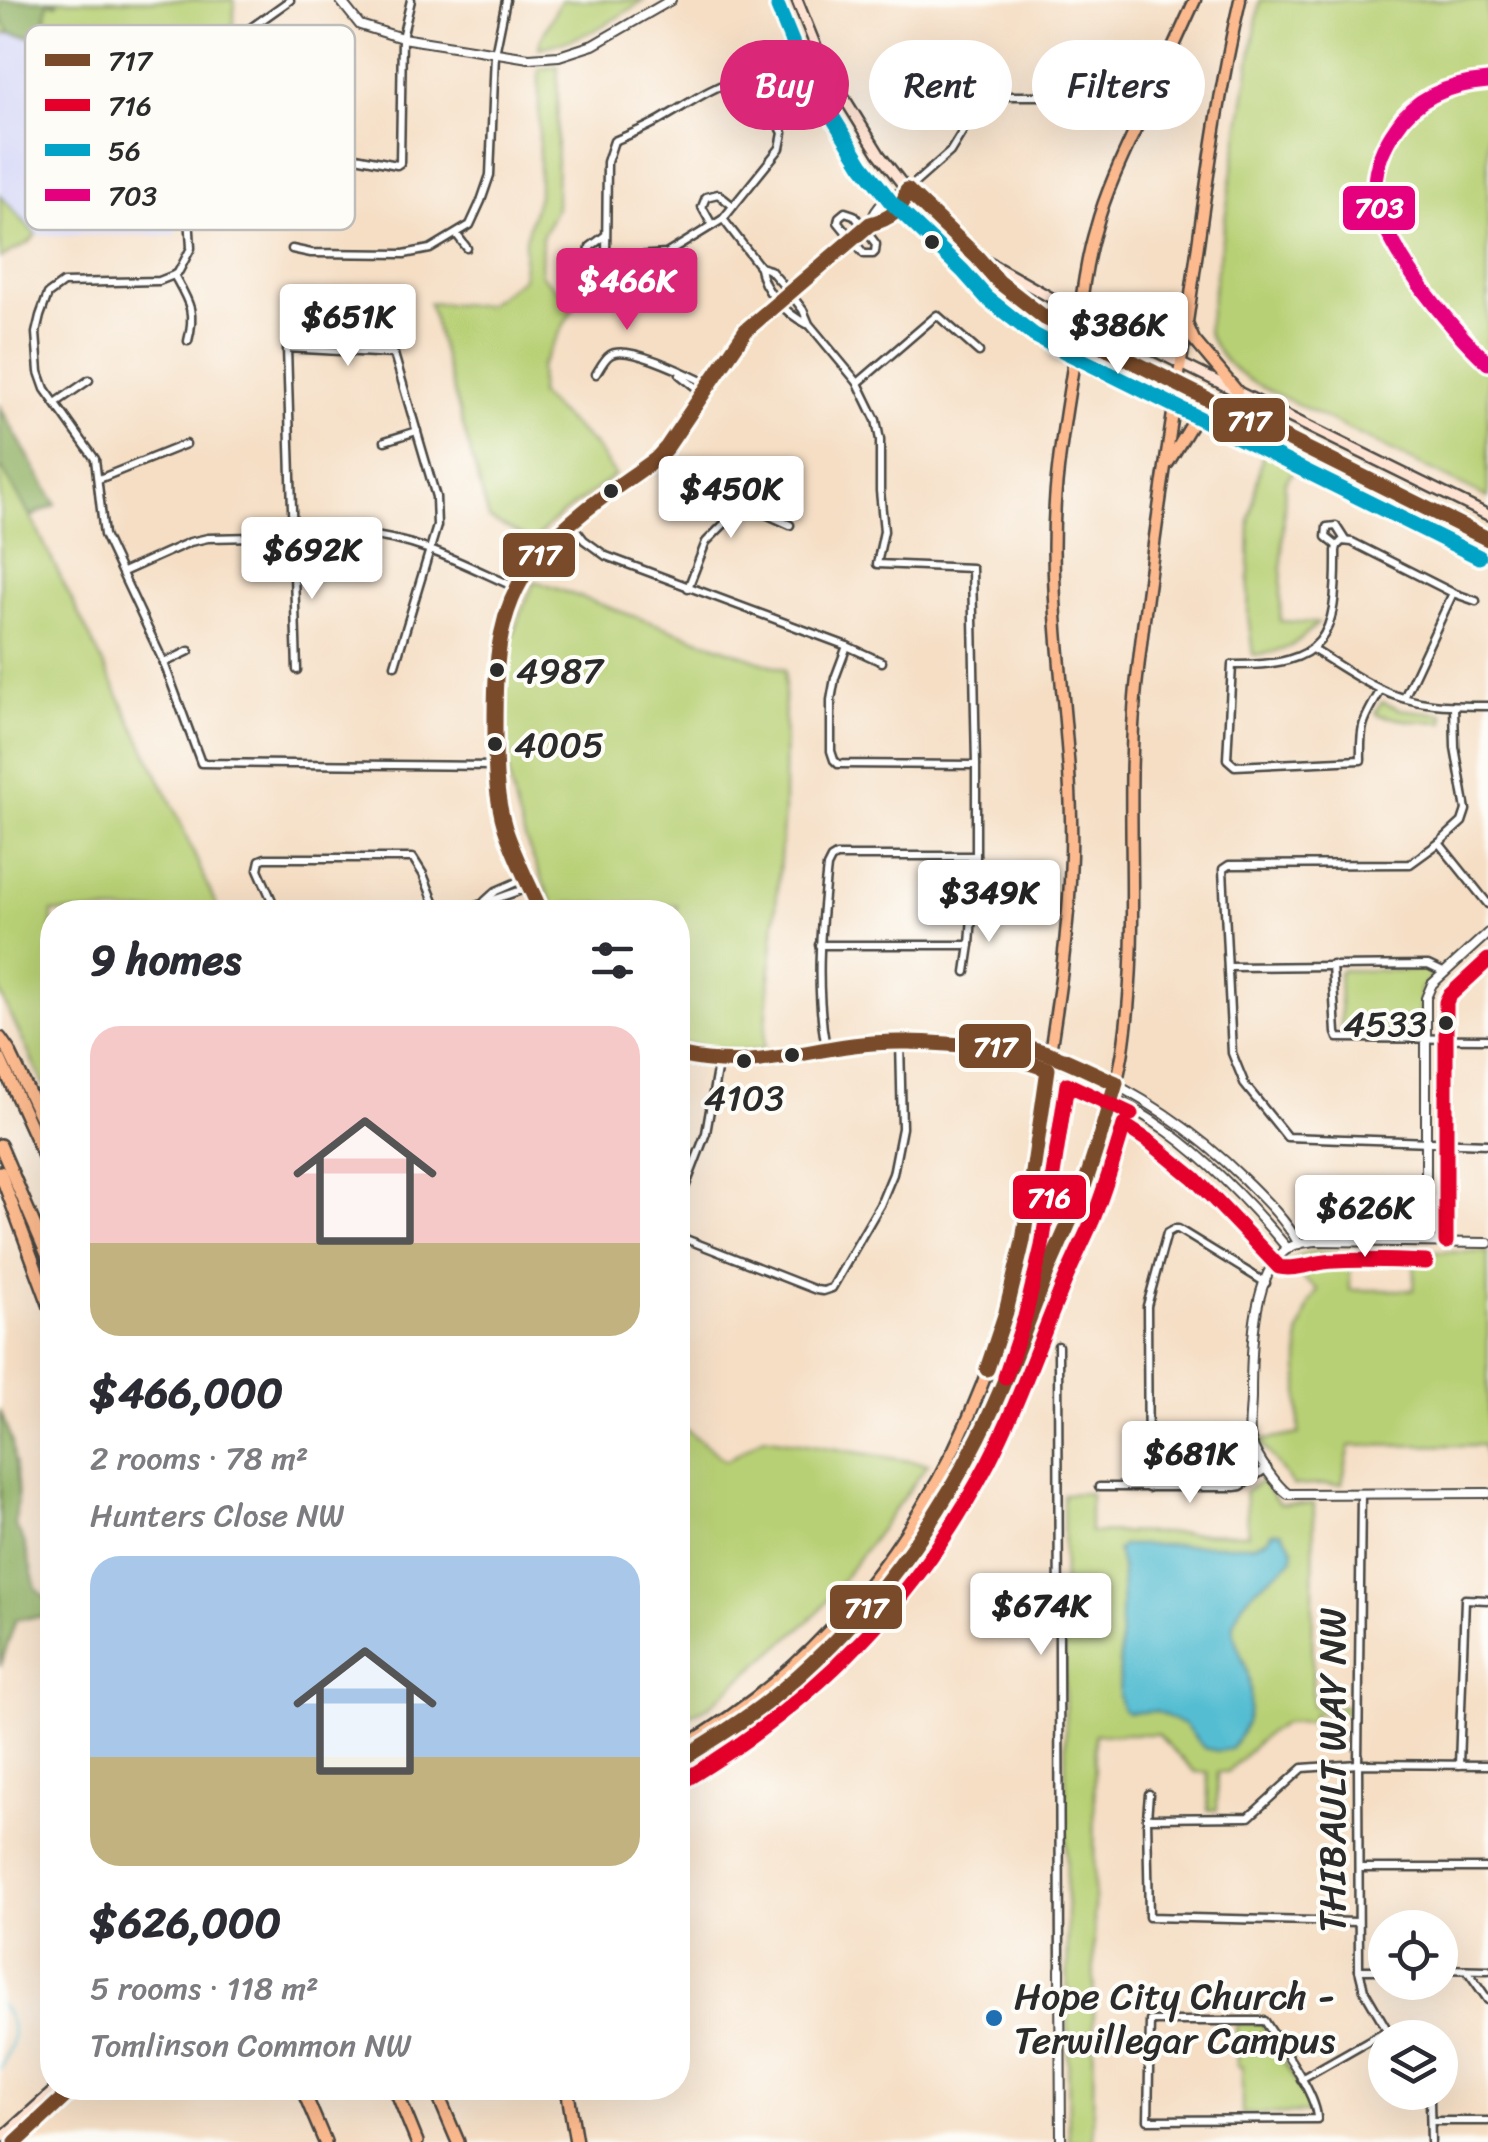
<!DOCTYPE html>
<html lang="en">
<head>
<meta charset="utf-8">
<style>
	:root { --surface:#fff; --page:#f7f7f7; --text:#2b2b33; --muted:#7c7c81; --accent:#db2777 }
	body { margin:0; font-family:Sriracha,sans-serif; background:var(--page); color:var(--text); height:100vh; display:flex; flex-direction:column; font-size:38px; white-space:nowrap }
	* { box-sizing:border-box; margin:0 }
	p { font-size:32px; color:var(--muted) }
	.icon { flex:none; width:55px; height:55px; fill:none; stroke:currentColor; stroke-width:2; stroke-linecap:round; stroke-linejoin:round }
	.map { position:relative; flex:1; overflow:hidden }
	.drawer { position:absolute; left:40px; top:900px; width:650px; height:1200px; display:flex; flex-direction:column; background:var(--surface); border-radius:40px; box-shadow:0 10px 40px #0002 }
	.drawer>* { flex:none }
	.banner { position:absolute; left:720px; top:40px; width:618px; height:90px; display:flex; gap:20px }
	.fabs { position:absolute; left:1368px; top:1910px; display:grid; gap:20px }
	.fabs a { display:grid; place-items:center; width:90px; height:90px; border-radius:50%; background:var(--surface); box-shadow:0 10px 40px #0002; font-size:50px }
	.price { position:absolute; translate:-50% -85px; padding:0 22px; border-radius:10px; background:#fff; color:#222; font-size:32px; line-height:65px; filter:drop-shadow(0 2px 5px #0008) }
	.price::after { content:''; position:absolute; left:50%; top:60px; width:30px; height:22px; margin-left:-15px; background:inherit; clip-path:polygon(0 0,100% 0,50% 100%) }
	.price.current { background:var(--accent); color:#fff }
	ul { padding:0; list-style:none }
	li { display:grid; align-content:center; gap:20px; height:530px; padding:0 50px }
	li span { display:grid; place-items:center; height:310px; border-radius:30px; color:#555 }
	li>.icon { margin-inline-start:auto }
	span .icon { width:180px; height:180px; fill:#fffc; stroke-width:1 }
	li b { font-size:42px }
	h2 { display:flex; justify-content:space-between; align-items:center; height:120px; padding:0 50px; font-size:42px }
	.pill { padding:0 35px; border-radius:45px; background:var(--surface); box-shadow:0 10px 40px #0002; font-size:35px; line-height:90px }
	.pill.current { background:var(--accent); color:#fff }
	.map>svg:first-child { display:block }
	.built { fill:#d6d8f8 }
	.green { fill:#b8d075; stroke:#727e50; stroke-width:2.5 }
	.forest { fill:#92b266; stroke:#5e6e48; stroke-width:2.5 }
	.water { fill:#55bdd2; stroke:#40747e; stroke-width:2.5 }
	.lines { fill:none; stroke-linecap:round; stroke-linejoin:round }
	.stream { stroke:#55bdd2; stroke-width:2.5 }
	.minor-casing { stroke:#494642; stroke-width:11 }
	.tertiary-casing { stroke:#494642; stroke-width:12 }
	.secondary-casing { stroke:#494642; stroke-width:14 }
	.primary-casing { stroke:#494642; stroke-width:15 }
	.motorway-casing { stroke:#494642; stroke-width:16 }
	.minor { stroke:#fff; stroke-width:6 }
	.tertiary { stroke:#fff; stroke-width:8 }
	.secondary { stroke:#fee3d2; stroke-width:9 }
	.primary { stroke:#fcba8e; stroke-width:10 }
	.motorway { stroke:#fcba8e; stroke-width:11 }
	.bus-1-casing { stroke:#fdfcf7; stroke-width:22 }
	.bus-2-casing { stroke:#fdfcf7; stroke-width:22 }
	.bus-3-casing { stroke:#fdfcf7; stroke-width:22 }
	.bus-4-casing { stroke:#fdfcf7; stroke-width:22 }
	.bus-1 { stroke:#7a4b2a; stroke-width:15 }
	.bus-2 { stroke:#e4002b; stroke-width:15 }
	.bus-3 { stroke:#02a3c6; stroke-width:15 }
	.bus-4 { stroke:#e5007d; stroke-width:15 }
	.bus-dot { fill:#2b2b2b; stroke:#fdfcf7; stroke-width:4 }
	.poi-dot { fill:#1f6fb2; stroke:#fdfcf7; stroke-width:4 }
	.labels { text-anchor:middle; stroke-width:8; stroke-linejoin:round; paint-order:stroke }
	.bus-label { font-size:36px; fill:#2b2b2b; stroke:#fdfcf7; text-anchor:start }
	.street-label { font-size:38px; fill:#2b2b2b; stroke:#fdfcf7 }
	.poi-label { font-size:38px; fill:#2b2b2b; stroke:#fdfcf7; text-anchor:start }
	.key { fill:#fdfcf7; stroke:#bebdba; stroke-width:2.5 }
	.key-label { font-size:28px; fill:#2b2b2b }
	.line-badge { stroke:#fdfcf7; stroke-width:4 }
	.badge-label { font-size:28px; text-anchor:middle; font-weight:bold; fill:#fff }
</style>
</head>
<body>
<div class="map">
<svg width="1488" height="2142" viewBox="0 0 1488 2142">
	<rect width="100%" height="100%" fill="#fdfcf7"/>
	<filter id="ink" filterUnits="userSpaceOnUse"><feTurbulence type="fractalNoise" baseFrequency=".01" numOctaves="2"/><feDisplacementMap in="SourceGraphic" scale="20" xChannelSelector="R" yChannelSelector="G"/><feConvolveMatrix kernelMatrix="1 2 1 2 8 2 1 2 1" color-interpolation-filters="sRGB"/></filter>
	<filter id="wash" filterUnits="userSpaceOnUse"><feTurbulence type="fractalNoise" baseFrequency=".0048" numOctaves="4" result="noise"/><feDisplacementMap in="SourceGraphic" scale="40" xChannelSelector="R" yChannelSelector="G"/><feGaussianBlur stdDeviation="2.25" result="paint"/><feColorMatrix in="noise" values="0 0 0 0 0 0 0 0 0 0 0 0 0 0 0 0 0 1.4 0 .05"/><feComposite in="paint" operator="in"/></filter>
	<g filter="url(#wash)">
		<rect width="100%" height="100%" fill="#f5dec4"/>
		<!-- built -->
		<polygon class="built" points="10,33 43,38 54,80 172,81 177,235 36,235 0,195 0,35"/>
		<!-- green -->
		<g class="green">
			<polygon points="0,0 43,30 48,0 56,3 58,0 234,0 234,25 196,51 172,81 54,80 43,38 10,33 0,35"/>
			<path d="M561,0H644C607,25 584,39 539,48L540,41Z"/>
			<path d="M1260,0H1488V498L1252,382C1230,369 1217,354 1207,331Z"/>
			<polygon points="558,66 556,208 542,237 541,275 575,305 540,368 539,395 594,445 615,475 551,523 529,546 524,537 489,519 429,303 486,305 523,278 525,239 539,192 539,69"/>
			<polygon points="0,195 36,235 30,242 0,258"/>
			<polygon points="0,407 56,505 31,517 175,810 219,912 52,912 52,1102 0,993"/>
			<path d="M1264,447L1299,463L1285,482L1280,621L1318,623C1293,647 1287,652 1253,655L1248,616L1250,518Z"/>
			<path d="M535,581L785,670L784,812L764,1049C734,1053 707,1048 678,1042L677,905L569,903L555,909C544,883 531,857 522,830C505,779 499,706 509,653C513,628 524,604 535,581Z"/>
			<polygon points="1382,702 1399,709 1444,714 1444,722 1411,721 1378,715 1375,712"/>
			<polygon points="1342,970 1429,971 1431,977 1421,989 1420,1032 1415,1034 1344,1033 1341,1030 1339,973"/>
			<polygon points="1309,1252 1350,1252 1350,1290 1414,1290 1415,1252 1488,1252 1488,1475 1483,1445 1350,1446 1342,1484 1293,1486 1260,1441 1299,1434 1299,1333 1310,1302 1318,1290 1285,1265 1295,1258"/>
			<polygon points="678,1423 726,1461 764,1437 928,1464 818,1613 709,1706 678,1720"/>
			<polygon points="1261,1481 1279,1504 1314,1504 1312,1706 1350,1706 1350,1713 1313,1713 1312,1722 1284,1723 1265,1735 1228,1772 1218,1772 1217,1810 1208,1810 1208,1772 1195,1772 1157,1734 1095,1734 1093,2142 1069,2142 1063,1494 1090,1493 1090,1532 1248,1534 1245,1492"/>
			<polygon points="1236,2024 1262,2024 1310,2106 1307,2113 1242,2114 1242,2067 1237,2066"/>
		</g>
		<!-- forest -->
		<g class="forest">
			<polygon points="0,0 58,0 57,4 48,1 43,38 10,33 0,16"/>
			<polygon points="0,407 56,505 30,516 0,465"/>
			<polygon points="0,1410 12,1443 18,1490 15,1525 24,1541 36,1588 49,1601 52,1601 52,1616 16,1619 0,1667"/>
		</g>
		<!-- water -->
		<path class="water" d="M1281,1531L1294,1549L1293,1558C1276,1577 1247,1589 1237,1614C1228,1636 1240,1647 1246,1667C1255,1695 1250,1729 1230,1749L1218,1751L1204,1748L1185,1726L1157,1711L1127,1713L1122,1708L1119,1696L1122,1571L1117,1550L1123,1545H1253L1268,1539L1273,1532Z"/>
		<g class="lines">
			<!-- stream -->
			<path class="stream" d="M0,2004C19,2028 14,2043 0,2068"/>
		</g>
	</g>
	<g filter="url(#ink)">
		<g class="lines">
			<!-- minor casing -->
			<g class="minor-casing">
				<g id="minor">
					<polyline points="290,0 207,59 190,87 189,215 191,248 179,271 174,275 159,281 63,283 48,294 40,316 36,333 39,372 45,389 95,459 104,535 164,663 201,763 494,766"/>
					<polyline points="305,104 293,140 294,145 397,165 400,163 402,38 411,0"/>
					<polyline points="907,190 950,152 964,129 975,99 985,96 1049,96"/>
					<polygon points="845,212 854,215 876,244 875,252 873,254 864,254 838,222 839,217"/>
					<path d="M723,219L760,267C762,291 787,314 807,324"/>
					<polyline points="712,225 702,207 706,197 718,194 733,206"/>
					<polyline points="457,235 467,248"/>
					<path d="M606,235L590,247L589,255L606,258L666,254L723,219L780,148L783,133L759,85C735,67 688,105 665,117C649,127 631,134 614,141L607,162L606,258"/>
					<polyline points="292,249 311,253 404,254 430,249 470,225 481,201 490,175 495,54 506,0"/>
					<path d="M174,275C189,302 196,311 188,341"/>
					<path d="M596,374C600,368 604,359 610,355C627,343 691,376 710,385"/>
					<polyline points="680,375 704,394"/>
					<polyline points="858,383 937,315 979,352"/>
					<polyline points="57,402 89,380"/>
					<polyline points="385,441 417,431"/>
					<polyline points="99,479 186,444"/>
					<polyline points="571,523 584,540 606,556 847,646 835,678 831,700 831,751 834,760 838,764 976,765 972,568 877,564 884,531 880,491 880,440 876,420 858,383 809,324 803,310 790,293 770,270 760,267"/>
					<polyline points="1337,546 1326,537 1327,527 1336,526 1345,540"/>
					<path d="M123,572L190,542L208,538L364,535C419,539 467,566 517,588"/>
					<polyline points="688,588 706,542 740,508 757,510 790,525"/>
					<polyline points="1453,593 1476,601"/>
					<polyline points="847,646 882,662"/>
					<path d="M1312,649C1334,662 1356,678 1380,689C1412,706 1452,706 1488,706"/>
					<polyline points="164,663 189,651"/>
					<polyline points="297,670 287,348 394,354 436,497 437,526 395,665"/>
					<path d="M1381,690C1363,721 1360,724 1361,760L1235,766L1227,759L1232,665C1326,666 1337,638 1336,551L1337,546L1342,541L1352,542L1453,593L1404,698"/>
					<polyline points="1454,706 1455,747 1466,810 1462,822 1439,843 1410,864 1229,865 1223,869 1232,1053 1245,1085 1287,1137 1488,1144"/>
					<polyline points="1439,843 1488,904"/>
					<polyline points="485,901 496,891 526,878"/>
					<polyline points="277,912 258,869 260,860 265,858 413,858 423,874 438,912"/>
					<polyline points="459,912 530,887"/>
					<polyline points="819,945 970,945 976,856 976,765"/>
					<polyline points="1332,965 1336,1033 1338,1038 1488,1039"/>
					<polyline points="1228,967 1428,965 1445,973"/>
					<polyline points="966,972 970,945"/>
					<path d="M826,1049C815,988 820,929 827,867L831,859L836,856H976"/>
					<polyline points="678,1206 706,1133 718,1064"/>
					<polyline points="678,1236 816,1290 823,1291 832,1288 880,1205 893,1174 902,1128 900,1041"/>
					<polyline points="1058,1346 1060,1969"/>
					<polyline points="1099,1487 1235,1487 1241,1486 1267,1468"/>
					<polyline points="1148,1488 1147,1306 1167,1233 1174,1229 1178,1229 1266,1283"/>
					<polyline points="1361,1494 1358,1764 1359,1970 1364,1990 1392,2038"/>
					<polyline points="1459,1765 1465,1599 1488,1600"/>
					<polyline points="1147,1818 1149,1794"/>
					<polyline points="1360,1868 1488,1868"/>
					<polyline points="1358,1922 1149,1917 1147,1818 1249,1817 1303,1768 1358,1764 1488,1765"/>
					<polyline points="1440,1969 1488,1970"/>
					<polyline points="1359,1970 1385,1970"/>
					<polyline points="1467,1970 1488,2000"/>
					<path d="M1150,2021H1265C1279,2044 1317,2094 1317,2119L1148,2120Z"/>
					<polyline points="1301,2079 1387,2030"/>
					<polyline points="1425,2092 1430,2101 1431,2142"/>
					<polyline points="1431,2121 1488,2121"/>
				</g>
			</g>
			<!-- tertiary casing -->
			<g class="tertiary-casing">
				<g id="tertiary">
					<polyline points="340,0 360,25 402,38 529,58 559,56 593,45 671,0"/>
					<path d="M1488,81C1454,83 1422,94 1400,121C1350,183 1385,234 1423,287C1442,314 1463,341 1488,363"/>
					<path d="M541,912C527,880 510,847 501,813C493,783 494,752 494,722C495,657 497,601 542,549C572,516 620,486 656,459L667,447L746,330L870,224C889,220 905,211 907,190C889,196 876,205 870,224"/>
					<path d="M987,1045C1018,1041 1047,1053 1075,1065C1140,1093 1194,1130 1245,1180C1265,1200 1285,1219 1299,1244"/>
					<path d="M678,1055C750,1077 803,1050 874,1042C905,1039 950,1038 981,1046C993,1049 1004,1056 1017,1059C1138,1095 1208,1153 1288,1249"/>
					<polyline points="1426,1242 1426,998 1432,984 1488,933"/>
					<path d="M1488,1243L1317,1241C1307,1242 1296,1243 1287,1249C1251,1274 1251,1358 1251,1397C1251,1411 1247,1430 1252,1443C1256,1457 1277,1486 1288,1494L1488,1493"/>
					<polyline points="1060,1969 1061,2142"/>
				</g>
			</g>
			<!-- secondary casing -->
			<g class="secondary-casing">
				<g id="secondary">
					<polyline points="797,0 820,57 833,80 879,154 907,190 977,257 999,282 1045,318 1077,335 1488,539"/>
					<polyline points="984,260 1080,314 1488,515"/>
					<polyline points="0,2139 57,2088"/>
					<polyline points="16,2142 74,2088"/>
				</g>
			</g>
			<!-- primary casing -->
			<g class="primary-casing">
				<g id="primary">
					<polyline points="1187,324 1194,340 1237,391"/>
					<polyline points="1168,463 1198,414 1210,409 1226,409"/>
					<path d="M678,1749C851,1652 968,1473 1014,1282C1027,1229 1031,1174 1039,1121C1053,1033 1069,945 1071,855C1074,737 1047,620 1055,502C1058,454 1067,407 1074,360C1080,316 1083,270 1096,228C1106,191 1123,156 1139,122C1158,81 1176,41 1195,0"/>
					<path d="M678,1761C802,1693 901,1582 968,1458C1001,1396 1024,1328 1050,1263C1057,1245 1067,1228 1075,1210C1094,1163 1117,1094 1124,1044C1141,925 1124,806 1136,687C1148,579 1164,470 1181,362C1200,241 1212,119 1240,0"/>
				</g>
			</g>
			<!-- motorway casing -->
			<g class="motorway-casing">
				<g id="motorway">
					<polyline points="0,1038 9,1051 52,1142"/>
					<polyline points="0,1059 52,1174"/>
					<polyline points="0,1145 52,1266"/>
					<polyline points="0,1172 52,1312"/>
					<polyline points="302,2088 325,2142"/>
					<polyline points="395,2088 417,2142"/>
					<polyline points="435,2088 458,2142"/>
					<polyline points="567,2088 576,2142"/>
				</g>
			</g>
			<!-- minor -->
			<use href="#minor" class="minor"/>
			<!-- tertiary -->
			<use href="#tertiary" class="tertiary"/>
			<!-- secondary -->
			<use href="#secondary" class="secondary"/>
			<!-- primary -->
			<use href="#primary" class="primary"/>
			<!-- motorway -->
			<use href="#motorway" class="motorway"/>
			<!-- bus-1 casing -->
			<g class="bus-1-casing">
				<g id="bus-1">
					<polyline points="907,190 977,257 999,282 1045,318 1488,539"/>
					<path d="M541,912C529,884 514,856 505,828C495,795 495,763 495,729C495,663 496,602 543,550C574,514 618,487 656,459L667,447L746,330L870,224C889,219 903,211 907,190"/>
					<path d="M678,1055C747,1071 787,1054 853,1045C895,1039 935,1043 976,1046C995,1047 1012,1044 1030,1048C1060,1055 1088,1071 1116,1083C1105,1119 1095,1156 1082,1192C1070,1223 1055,1252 1043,1283C1023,1334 1004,1387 979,1437C928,1538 856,1632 767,1702C739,1724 708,1743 678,1761"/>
					<polyline points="987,1369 1006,1312 1023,1241 1048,1069 1017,1059"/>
					<polyline points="16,2142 74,2088"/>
				</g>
			</g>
			<!-- bus-2 casing -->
			<g class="bus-2-casing">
				<g id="bus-2">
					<polyline points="1446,1242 1446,1002 1449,996 1488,960"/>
					<polyline points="1005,1377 1025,1317 1042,1246 1067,1084 1131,1114"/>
					<path d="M688,1778C819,1699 917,1599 988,1463C1016,1409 1036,1351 1059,1295C1069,1269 1082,1244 1093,1219C1105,1188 1115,1156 1124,1125L1150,1142L1194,1178L1279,1267C1296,1271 1317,1261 1335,1261C1365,1259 1396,1261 1426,1262"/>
				</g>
			</g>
			<!-- bus-3 casing -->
			<g class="bus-3-casing">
				<polyline id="bus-3" points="778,7 801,64 816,90 862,165 891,202 963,271 987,298 1034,335 1068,353 1479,557"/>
			</g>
			<!-- bus-4 casing -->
			<g class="bus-4-casing">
				<path id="bus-4" d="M1488,81C1452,84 1416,96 1396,128C1384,145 1376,163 1375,184C1375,239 1449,327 1488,363"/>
			</g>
			<!-- bus-1 -->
			<use href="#bus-1" class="bus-1"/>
			<!-- bus-2 -->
			<use href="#bus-2" class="bus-2"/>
			<!-- bus-3 -->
			<use href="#bus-3" class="bus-3"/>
			<!-- bus-4 -->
			<use href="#bus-4" class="bus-4"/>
		</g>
	</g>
	<!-- markers -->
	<g class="bus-dot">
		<circle cx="932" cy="242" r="9"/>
		<circle cx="611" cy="491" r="9"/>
		<circle cx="497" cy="670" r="9"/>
		<circle cx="495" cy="744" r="9"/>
		<circle cx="1446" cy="1023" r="9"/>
		<circle cx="792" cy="1055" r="9"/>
		<circle cx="744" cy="1061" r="9"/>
	</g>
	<circle class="poi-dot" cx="994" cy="2018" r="10"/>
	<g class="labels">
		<!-- bus labels -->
		<g class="bus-label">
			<text x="516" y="683">4987</text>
			<text x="514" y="757">4005</text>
			<text x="1427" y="1036" text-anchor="end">4533</text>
			<text x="744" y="1110" text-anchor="middle">4103</text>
		</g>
		<!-- street labels -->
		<g class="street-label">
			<text transform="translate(1332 1770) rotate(-90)" y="13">THIBAULT WAY NW</text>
		</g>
		<!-- poi labels -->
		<g class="poi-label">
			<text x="1014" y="2009">Hope City Church -<tspan x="1014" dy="44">Terwillegar Campus</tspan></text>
		</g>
	</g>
	<!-- legend -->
	<rect x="25" y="25" width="330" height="205" rx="15" class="key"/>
	<rect x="45" y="54" width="45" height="12" fill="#7a4b2a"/>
	<rect x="45" y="99" width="45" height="12" fill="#e4002b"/>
	<rect x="45" y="144" width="45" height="12" fill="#02a3c6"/>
	<rect x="45" y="189" width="45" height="12" fill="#e5007d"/>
	<g class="key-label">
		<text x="108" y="70">717</text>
		<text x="108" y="115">716</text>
		<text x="108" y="160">56</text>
		<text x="108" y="205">703</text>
	</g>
	<g class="line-badge">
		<rect x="1341" y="184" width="76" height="48" rx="10" fill="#e5007d"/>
		<rect x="1211" y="396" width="76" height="48" rx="10" fill="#7a4b2a"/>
		<rect x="501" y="531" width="76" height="48" rx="10" fill="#7a4b2a"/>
		<rect x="957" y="1022" width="76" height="48" rx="10" fill="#7a4b2a"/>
		<rect x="1011" y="1173" width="77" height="48" rx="10" fill="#e4002b"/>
		<rect x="828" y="1583" width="76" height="48" rx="10" fill="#7a4b2a"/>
	</g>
	<g class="badge-label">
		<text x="1379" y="217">703</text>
		<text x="1249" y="430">717</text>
		<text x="539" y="564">717</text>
		<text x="995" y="1056">717</text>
		<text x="1049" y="1207">716</text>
		<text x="866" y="1617">717</text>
	</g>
</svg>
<div class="fabs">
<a><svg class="icon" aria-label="locate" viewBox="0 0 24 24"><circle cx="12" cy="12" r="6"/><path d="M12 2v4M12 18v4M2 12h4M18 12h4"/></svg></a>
<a><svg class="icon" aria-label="layers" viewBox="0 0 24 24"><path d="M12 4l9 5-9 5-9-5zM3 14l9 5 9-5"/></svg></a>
</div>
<b class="price current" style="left:627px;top:333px">$466K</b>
<b class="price" style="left:348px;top:369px">$651K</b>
<b class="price" style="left:1118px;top:377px">$386K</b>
<b class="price" style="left:731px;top:541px">$450K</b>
<b class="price" style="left:312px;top:602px">$692K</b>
<b class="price" style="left:989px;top:945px">$349K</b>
<b class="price" style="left:1365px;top:1260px">$626K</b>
<b class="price" style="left:1190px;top:1506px">$681K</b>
<b class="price" style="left:1041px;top:1658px">$674K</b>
<div class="banner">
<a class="pill current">Buy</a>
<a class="pill">Rent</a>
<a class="pill">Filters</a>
</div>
<section class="drawer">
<h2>9 homes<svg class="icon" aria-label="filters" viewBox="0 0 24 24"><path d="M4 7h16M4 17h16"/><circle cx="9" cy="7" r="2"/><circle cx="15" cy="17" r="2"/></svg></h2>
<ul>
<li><span style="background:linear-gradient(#f6c9c9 70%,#c2b280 0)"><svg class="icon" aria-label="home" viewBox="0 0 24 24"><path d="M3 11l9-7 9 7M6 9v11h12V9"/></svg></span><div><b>$466,000</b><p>2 rooms · 78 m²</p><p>Hunters Close NW</p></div></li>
<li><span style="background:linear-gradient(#a9c7e8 65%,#c2b280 0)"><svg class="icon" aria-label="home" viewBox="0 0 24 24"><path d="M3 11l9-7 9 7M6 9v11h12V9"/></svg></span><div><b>$626,000</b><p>5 rooms · 118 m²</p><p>Tomlinson Common NW</p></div></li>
</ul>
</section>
</div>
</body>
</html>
